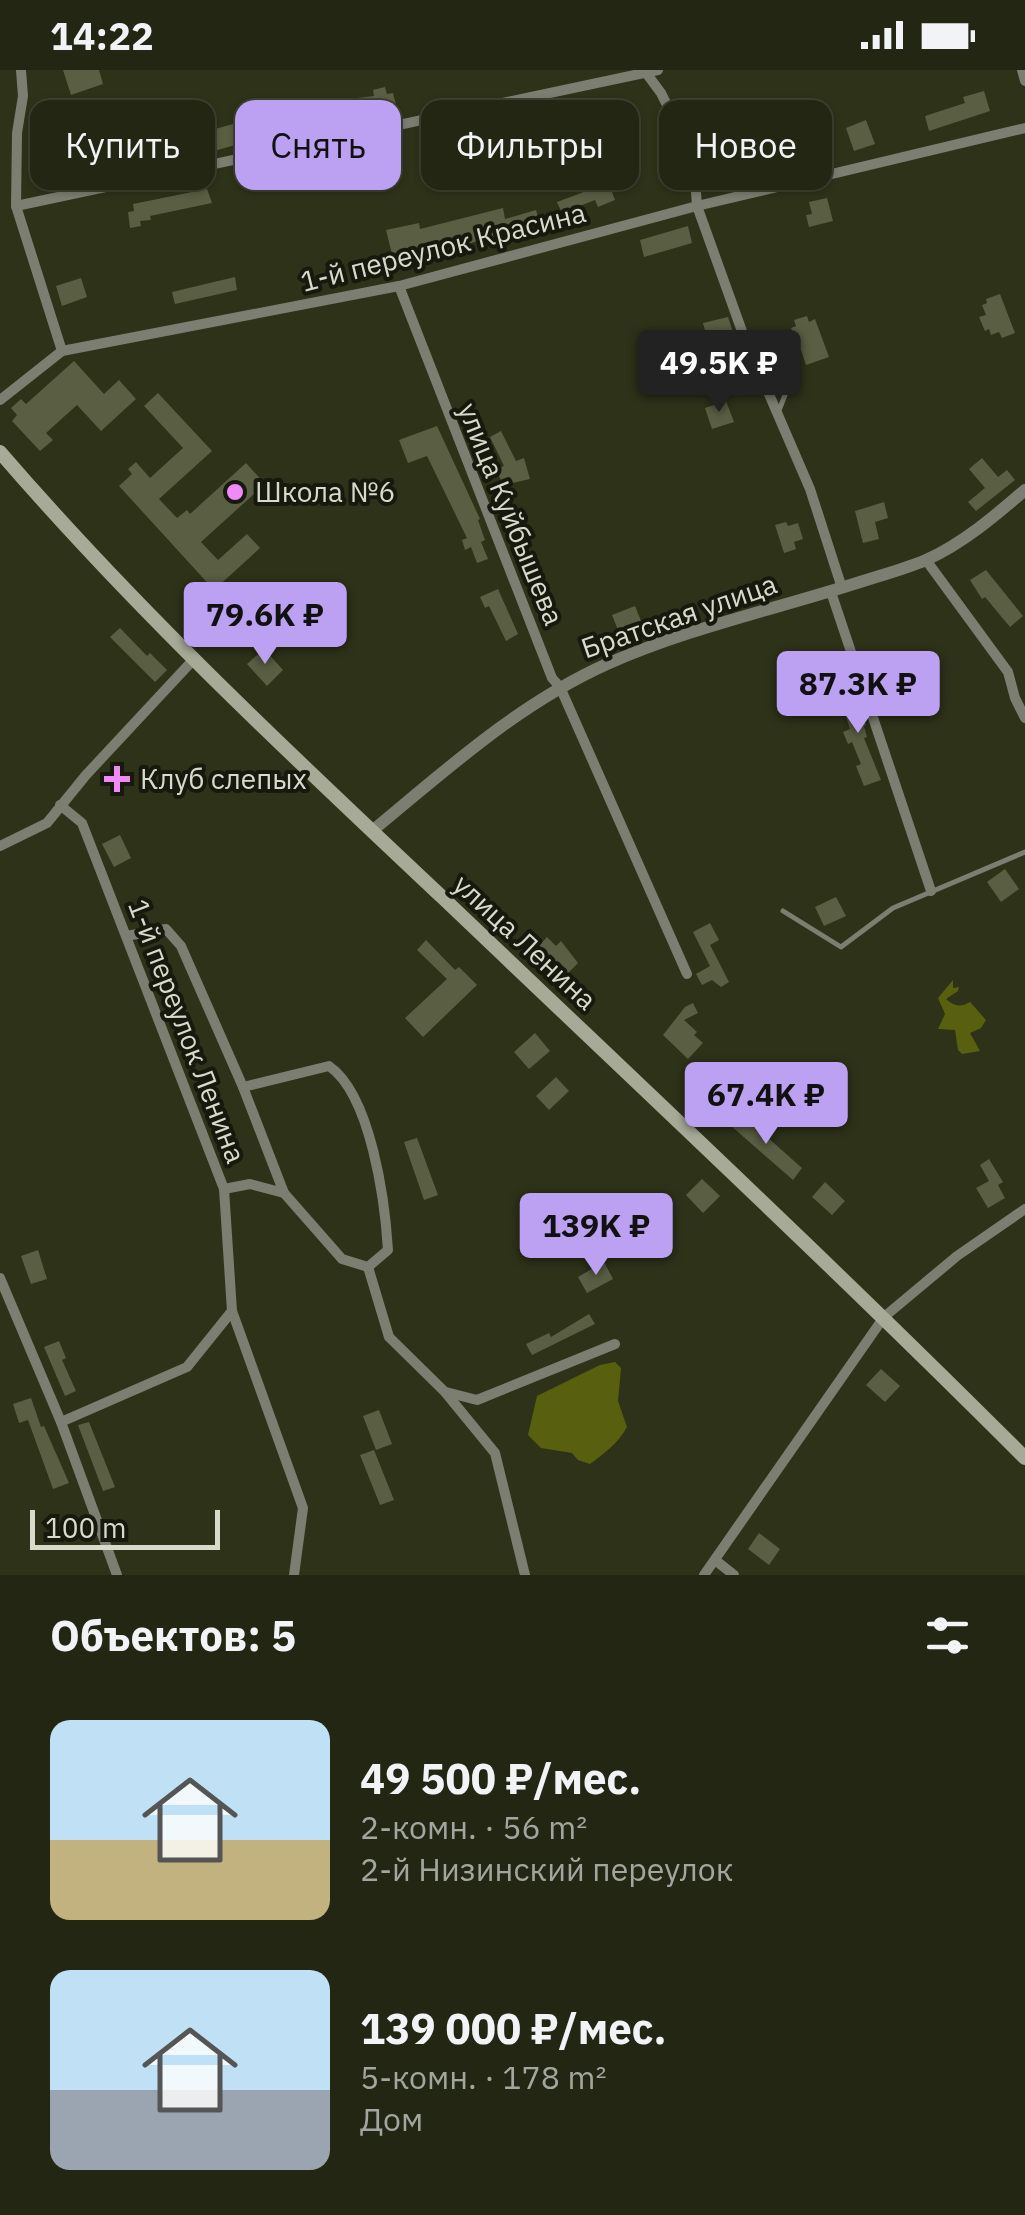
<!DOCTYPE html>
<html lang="ru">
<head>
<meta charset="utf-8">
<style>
	:root { --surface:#222613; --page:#2e3221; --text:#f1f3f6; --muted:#a2a5a0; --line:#3f4333; --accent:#bca0f2 }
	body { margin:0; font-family:"IBM Plex Sans",sans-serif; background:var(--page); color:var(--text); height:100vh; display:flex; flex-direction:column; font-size:38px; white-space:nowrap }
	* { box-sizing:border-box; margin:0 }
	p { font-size:32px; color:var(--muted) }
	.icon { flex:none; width:55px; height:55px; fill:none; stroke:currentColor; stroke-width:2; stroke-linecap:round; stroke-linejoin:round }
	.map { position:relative; height:1505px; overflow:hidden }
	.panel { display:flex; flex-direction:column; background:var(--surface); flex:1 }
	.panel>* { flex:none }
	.banner { position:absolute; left:30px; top:30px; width:965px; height:90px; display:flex; gap:20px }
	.scale { position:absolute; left:30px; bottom:25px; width:190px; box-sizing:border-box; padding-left:10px; border:5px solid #d8dacb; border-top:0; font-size:28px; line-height:35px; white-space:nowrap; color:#d8dacb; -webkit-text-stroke:8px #17190e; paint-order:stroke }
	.price { position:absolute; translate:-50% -85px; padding:0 22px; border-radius:10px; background:var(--accent); color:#111; font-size:32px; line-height:65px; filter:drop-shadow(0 2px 5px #0008) }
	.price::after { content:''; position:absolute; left:50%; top:60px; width:30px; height:22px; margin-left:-15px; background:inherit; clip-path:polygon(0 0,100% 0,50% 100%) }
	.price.active { background:#222; color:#fff }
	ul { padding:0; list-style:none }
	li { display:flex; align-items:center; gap:30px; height:250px; padding:0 50px }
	li span { display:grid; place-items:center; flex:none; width:280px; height:200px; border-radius:20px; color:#555 }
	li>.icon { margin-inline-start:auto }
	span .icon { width:120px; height:120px; fill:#fffc; stroke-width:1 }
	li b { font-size:42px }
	h2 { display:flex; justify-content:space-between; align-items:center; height:120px; padding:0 50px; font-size:42px }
	.pill { padding:0 35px; border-radius:20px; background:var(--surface); box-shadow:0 2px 8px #0004,0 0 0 2px var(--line); font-size:35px; line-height:90px }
	.pill.active { background:var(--accent); color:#111 }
	.status { display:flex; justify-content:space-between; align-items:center; height:70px; padding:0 50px; background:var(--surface); direction:ltr }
	.status svg { height:28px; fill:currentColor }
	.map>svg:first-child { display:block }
	.water { fill:#58600f }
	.building { fill:#5a5e43 }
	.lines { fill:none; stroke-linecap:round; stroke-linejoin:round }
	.service { stroke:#7b7e71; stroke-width:5 }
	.minor { stroke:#7b7e71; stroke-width:10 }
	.tertiary { stroke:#7b7e71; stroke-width:12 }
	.secondary { stroke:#a6aa96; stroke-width:14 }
	.poi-dot { fill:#f08bf5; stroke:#17190e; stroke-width:4 }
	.labels { text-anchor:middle; stroke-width:8; stroke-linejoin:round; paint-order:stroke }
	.street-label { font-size:28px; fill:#d8dacb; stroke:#17190e }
	.poi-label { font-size:28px; fill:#d8dacb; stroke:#17190e; text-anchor:start }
</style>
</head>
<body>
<div class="status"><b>14:22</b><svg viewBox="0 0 49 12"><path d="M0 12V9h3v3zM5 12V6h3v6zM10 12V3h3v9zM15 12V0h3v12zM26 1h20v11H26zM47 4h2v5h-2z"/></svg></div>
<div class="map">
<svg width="1025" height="1505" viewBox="0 0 1025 1505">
	<rect width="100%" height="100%" fill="#2e3219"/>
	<!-- water -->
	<g class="water">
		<path d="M953,910V918L959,917L958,921L946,929C954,936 960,938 970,932L986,950L981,958L970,963L980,981L962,984L958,980L955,960L938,959L945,944L938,928Z"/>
		<path d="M615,1292L621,1298L618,1331L627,1357C619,1372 604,1384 590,1394L578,1390L572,1383L541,1378L528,1365L537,1326L600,1295Z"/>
	</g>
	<!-- building -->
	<g class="building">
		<polygon points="63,0 99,0 103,14 71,25"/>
		<polygon points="385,17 387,24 393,23 396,35 336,48 332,31 374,26 373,20"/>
		<polygon points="984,21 990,41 929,61 925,46 965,33 963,27"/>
		<polygon points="312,40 315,54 262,65 259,51"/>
		<polygon points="586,42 590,55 535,72 532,64 498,71 459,85 454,73 465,69 463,61 473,58 475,64 539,49 545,53"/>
		<polygon points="866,50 875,74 854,81 846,58"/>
		<polygon points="233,54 239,74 214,81 208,61"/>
		<polygon points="830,80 833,91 780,103 778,90"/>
		<polygon points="374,84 376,95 346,103 347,108 323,109 321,96"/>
		<polygon points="732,84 740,103 718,112 709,90"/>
		<polygon points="606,107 615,130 598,137 595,130 562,143 557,132 597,117 595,112"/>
		<polygon points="207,119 212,133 150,146 151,150 140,151 141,156 130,158 128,142 134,141 133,134"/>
		<polygon points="827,128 833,151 809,157 806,145 812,144 809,132"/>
		<polygon points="503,138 505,149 536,140 539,150 504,161 505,164 444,180 442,170 392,184 386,160 419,153 420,159"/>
		<polygon points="688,156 692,173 644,187 640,170"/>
		<polygon points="235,207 237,220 175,234 172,222"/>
		<polygon points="81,208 87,227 62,236 56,216"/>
		<polygon points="1000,224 1015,263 1002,268 999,262 991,265 989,259 985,261 979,247 986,245 982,235 987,233 986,229"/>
		<polygon points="807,246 809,252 815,249 829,287 806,295 801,280 794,283 790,273 796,271 791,258 796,256 794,250"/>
		<polygon points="728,247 734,265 708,272 703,253"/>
		<polygon points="74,291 104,324 119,310 136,329 101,361 77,335 46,363 53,370 40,381 12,351 17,345 11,338 21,329 26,334"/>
		<polygon points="158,323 212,381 159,429 177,448 187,440 190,444 246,393 265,414 201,472 218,490 247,464 260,478 214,520 119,416 132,404 128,399 136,392 150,408 183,378 144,336"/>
		<polygon points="726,331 734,352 712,359 705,338"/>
		<polygon points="437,356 480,449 478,450 485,470 481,472 488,489 477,493 471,477 465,480 462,470 467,468 427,386 408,393 399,370"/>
		<polygon points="501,361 516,391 524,388 530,409 503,415 496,399 504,396 490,367"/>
		<polygon points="982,388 998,407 1007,400 1015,410 976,441 968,432 985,418 969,399"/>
		<polygon points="884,432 888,448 875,452 879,469 863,473 855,441"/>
		<polygon points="786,452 788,456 798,453 803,469 794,472 796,479 784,483 775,455"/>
		<polygon points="986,500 1023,546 1010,557 985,527 982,529 970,510"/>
		<polygon points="498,519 518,564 506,571 489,536 485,538 480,527"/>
		<polygon points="635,536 643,556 620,565 612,545"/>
		<polygon points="120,558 147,586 150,583 167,600 155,612 110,567"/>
		<polygon points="264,579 283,600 267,616 247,594"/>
		<polygon points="852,618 866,655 864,656 867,667 864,668 881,710 864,716 856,696 861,694 852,672 848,674 843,662 850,659 842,634 838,636 834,625"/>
		<polygon points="120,765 131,788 114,797 102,774"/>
		<polygon points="1005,799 1019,819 1001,832 987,812"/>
		<polygon points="836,827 846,846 824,856 815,837"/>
		<polygon points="710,853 719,870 710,875 729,912 721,917 712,910 702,915 696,904 710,896 693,862"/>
		<polygon points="547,867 556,876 561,871 578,893 568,903 539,876"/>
		<polygon points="426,870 455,900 459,897 477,915 423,967 405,948 447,909 417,880"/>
		<polygon points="693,933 698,943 684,950 697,962 694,965 703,973 688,989 663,965 685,937"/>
		<polygon points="535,963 550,981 529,999 514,982"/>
		<polygon points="556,1007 569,1021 549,1040 536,1026"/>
		<polygon points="741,1044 802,1098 793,1110 730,1055"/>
		<polygon points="417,1068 438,1125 424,1130 404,1072"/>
		<polygon points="989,1089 1003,1112 998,1115 1005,1128 988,1138 976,1118 989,1111 980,1095"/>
		<polygon points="702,1109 720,1126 703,1143 686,1125"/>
		<polygon points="825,1112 845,1131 832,1145 812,1127"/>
		<polygon points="38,1180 47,1209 31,1214 21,1186"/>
		<polygon points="604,1192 613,1209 587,1223 578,1207"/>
		<polygon points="589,1244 595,1254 532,1285 526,1274 549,1263 551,1267"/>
		<polygon points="59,1271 66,1288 62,1290 76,1321 65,1326 44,1277"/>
		<polygon points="881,1299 900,1316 885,1332 866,1315"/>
		<polygon points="31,1328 41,1357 44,1356 69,1413 53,1419 28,1350 19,1353 13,1334"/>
		<polygon points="379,1340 392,1374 376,1380 363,1346"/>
		<polygon points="89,1352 115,1417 103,1421 78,1355"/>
		<polygon points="374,1380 394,1430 380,1435 360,1385"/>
		<polygon points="759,1463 780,1479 769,1495 748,1479"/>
	</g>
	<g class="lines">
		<!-- service -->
		<g class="service">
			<polyline points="747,266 771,282 785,325 778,343"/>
			<polyline points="783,841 841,877 893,838 1025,782"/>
		</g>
		<!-- minor -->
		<g class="minor">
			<polyline points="21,0 23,26 17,63 16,136 62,281"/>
			<polyline points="644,0 661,23 677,55 695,108 697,136 743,264 810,419 842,518"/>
			<polyline points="1022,0 1025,11"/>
			<polyline points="16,136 658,0"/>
			<polyline points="399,216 552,608 560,617 687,904"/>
			<polyline points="0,330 62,281 399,216 697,136 1025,58"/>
			<polyline points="926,490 1008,602 1015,628 1025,648"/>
			<polyline points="831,522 931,821"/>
			<polyline points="60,735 82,753 224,1119 232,1241 303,1438 294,1505"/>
			<polyline points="0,776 47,753 86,705 195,588"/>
			<polyline points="126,866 166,859 181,876 243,1017 284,1123"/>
			<path d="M243,1017L329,996C371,1025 385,1131 388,1180L368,1197"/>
			<polyline points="224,1119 250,1114 284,1123 342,1189 368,1197"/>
			<polyline points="368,1197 389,1267 445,1322 495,1383 525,1505"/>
			<polyline points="0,1208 61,1352 117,1505"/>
			<polyline points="446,1322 477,1330 615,1274"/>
			<polyline points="61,1352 187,1297 232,1241"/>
			<polyline points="715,1490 734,1505"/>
			<polyline points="704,1505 884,1247 957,1186 1025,1139"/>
		</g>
		<!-- tertiary -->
		<path class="tertiary" d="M372,761C446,700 518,634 607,594C688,558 776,539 860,512C882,505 905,499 926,490C962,474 995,446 1025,420"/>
		<!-- secondary -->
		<path class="secondary" d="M0,382C136,540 290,684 442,827C637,1013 834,1197 1025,1388"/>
	</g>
	<!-- markers -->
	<g class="poi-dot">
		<circle cx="235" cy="422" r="10"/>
		<path d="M112 694h10v10h10v10h-10v10h-10v-10h-10v-10h10z"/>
	</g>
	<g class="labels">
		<!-- street labels -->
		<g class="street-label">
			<text transform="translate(443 177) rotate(-14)" y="10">1-й переулок Красина</text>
			<text transform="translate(511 444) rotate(68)" y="10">улица Куйбышева</text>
			<text transform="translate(679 546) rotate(-19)" y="10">Братская улица</text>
			<text transform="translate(525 872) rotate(43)" y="10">улица Ленина</text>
			<text transform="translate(187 961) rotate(69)" y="10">1-й переулок Ленина</text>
		</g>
		<!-- poi labels -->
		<g class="poi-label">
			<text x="255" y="432">Школа №6</text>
			<text x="140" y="719">Клуб слепых</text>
		</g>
	</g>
</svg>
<div class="scale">100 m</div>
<b class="price active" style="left:719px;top:345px">49.5K ₽</b>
<b class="price" style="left:265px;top:597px">79.6K ₽</b>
<b class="price" style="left:858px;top:666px">87.3K ₽</b>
<b class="price" style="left:766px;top:1077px">67.4K ₽</b>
<b class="price" style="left:596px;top:1208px">139K ₽</b>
<div class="banner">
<a class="pill">Купить</a>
<a class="pill active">Снять</a>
<a class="pill">Фильтры</a>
<a class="pill">Новое</a>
</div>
</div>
<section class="panel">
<h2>Объектов: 5<svg class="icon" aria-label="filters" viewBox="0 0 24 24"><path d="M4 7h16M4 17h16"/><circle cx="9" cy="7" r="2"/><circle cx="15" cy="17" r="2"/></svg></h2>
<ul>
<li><span style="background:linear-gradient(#bfe0f5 60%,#c2b280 0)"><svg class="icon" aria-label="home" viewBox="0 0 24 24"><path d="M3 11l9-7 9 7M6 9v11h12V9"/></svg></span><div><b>49 500 ₽/мес.</b><p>2-комн. · 56 m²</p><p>2-й Низинский переулок</p></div></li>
<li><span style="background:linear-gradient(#bfe0f5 60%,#9aa5b1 0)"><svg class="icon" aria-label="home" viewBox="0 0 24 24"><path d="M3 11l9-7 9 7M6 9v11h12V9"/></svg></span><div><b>139 000 ₽/мес.</b><p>5-комн. · 178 m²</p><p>Дом</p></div></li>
</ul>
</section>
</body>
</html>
